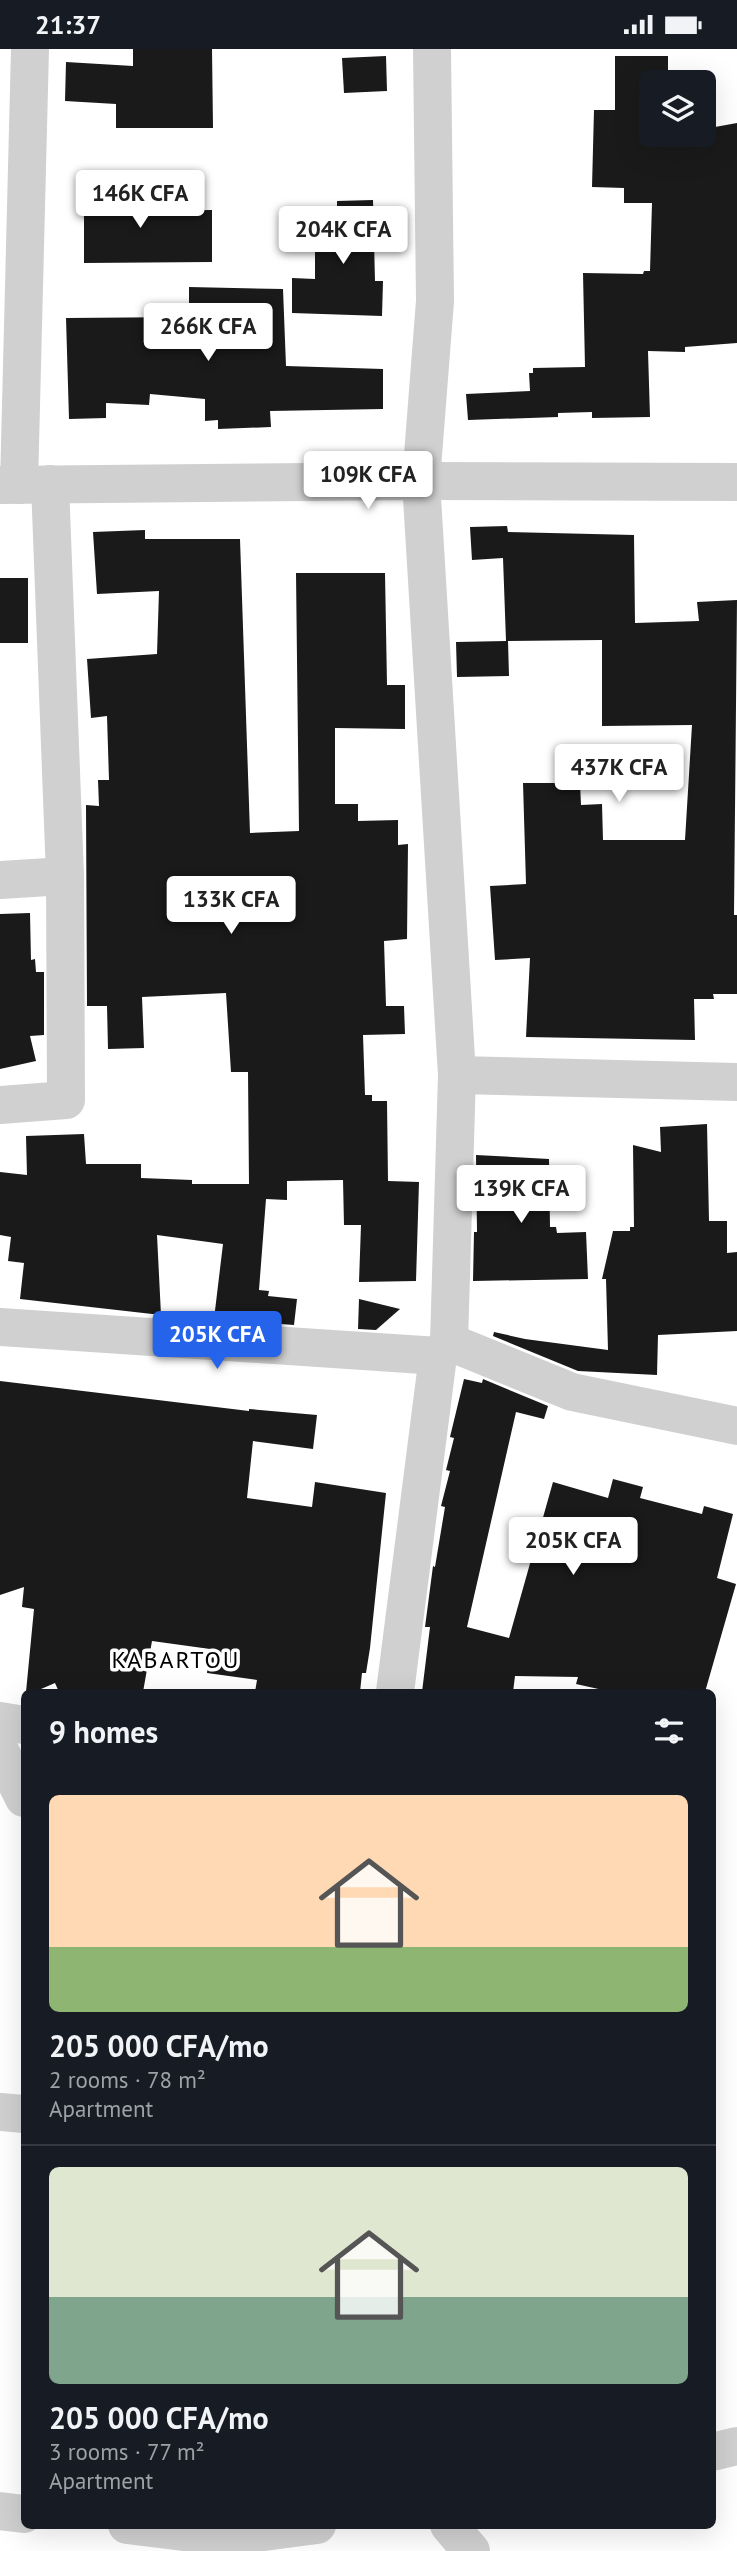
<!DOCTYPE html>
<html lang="en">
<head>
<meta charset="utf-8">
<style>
	:root { --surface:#171b24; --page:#242831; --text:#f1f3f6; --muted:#9ea1a6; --line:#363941; --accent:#2563eb }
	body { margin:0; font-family:"PT Sans",sans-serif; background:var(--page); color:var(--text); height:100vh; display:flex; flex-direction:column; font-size:26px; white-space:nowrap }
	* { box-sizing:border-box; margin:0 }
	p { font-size:23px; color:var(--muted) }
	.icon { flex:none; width:38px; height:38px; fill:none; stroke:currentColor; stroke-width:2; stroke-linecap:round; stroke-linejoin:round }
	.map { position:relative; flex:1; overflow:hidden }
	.sheet { position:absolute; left:21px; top:1640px; width:695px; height:840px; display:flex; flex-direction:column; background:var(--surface); border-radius:10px; box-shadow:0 7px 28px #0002 }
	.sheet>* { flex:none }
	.buttons { position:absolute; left:639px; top:21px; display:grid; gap:14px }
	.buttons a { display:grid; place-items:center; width:77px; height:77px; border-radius:10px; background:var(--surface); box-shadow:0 7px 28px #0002; font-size:35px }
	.price { position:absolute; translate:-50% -60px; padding:0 16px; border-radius:7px; background:#fff; color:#222; font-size:23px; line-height:46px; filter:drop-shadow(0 2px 4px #0008) }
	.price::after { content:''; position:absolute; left:50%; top:42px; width:21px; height:16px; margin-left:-10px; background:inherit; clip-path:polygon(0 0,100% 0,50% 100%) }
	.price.active { background:var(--accent); color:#fff }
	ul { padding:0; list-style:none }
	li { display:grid; align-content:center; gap:14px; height:371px; padding:0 28px }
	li+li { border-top:2px solid var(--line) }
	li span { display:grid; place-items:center; height:217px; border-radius:10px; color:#555 }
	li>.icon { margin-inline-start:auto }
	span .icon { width:126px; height:126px; fill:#fffc; stroke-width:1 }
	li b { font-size:30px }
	h2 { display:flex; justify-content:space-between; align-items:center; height:84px; padding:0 28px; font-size:30px }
	.status { display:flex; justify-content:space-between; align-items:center; height:49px; padding:0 35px; background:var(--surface); direction:ltr }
	.status svg { height:19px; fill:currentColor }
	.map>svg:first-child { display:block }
	.building { fill:#1a1a1a }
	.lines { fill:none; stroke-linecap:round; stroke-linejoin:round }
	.minor { stroke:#d0d0d0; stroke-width:38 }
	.labels { text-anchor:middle; stroke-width:7; stroke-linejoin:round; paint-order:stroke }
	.neighbourhood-label { font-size:24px; letter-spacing:2px; fill:#000; stroke:#fff }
</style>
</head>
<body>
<div class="status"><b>21:37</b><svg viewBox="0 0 49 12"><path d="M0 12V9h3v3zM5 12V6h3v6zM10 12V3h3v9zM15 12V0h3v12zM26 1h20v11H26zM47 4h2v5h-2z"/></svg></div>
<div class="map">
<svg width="737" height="2502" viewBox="0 0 737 2502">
	<rect width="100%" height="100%" fill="#fff"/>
	<!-- building -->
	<g class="building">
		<polygon points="133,0 212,0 213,79 116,79 116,55 65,52 66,13 133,17"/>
		<polygon points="386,7 387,42 344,44 342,9"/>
		<polygon points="615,7 668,7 668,33 651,33 651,86 704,86 704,80 737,74 737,294 685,298 685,303 648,302 650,368 592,369 592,363 558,364 558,368 468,371 466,345 530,342 529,324 533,324 533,319 585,318 583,224 643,225 644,222 650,222 652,154 624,154 624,139 592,138 594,61 615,61"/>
		<polygon points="78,123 109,124 109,162 212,161 212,213 84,214 84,164 78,165"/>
		<polygon points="373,151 375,232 383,232 382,267 292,264 292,229 315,230 315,172 337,173 337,152"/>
		<polygon points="189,238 283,240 286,317 383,320 383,360 270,362 271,378 218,380 218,371 205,372 205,350 150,345 149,356 106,354 106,369 69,370 66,269 189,268"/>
		<polygon points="507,477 508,483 634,486 635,574 699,572 697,553 737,551 734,866 737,866 737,945 713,945 714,950 694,950 695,991 526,988 530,909 495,911 490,837 526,835 523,734 580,734 581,756 602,755 603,791 685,791 692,676 602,677 602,591 508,592 509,627 457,628 456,593 506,592 503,509 472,511 470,478"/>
		<polygon points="145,481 145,490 240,490 250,784 299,782 296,524 385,524 387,636 405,636 405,680 335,679 335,755 358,755 358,772 398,771 398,796 408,795 407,890 384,892 386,957 404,957 405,985 363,986 365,1046 372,1046 372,1052 387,1052 388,1132 419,1133 416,1232 359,1233 361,1176 344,1176 343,1131 287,1132 287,1151 266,1150 259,1241 269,1242 268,1247 297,1250 294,1276 214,1270 223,1195 157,1186 161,1266 20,1250 24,1214 8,1212 11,1188 0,1186 0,1123 27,1126 26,1087 84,1085 86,1115 141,1115 141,1129 192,1131 192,1135 249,1135 248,1023 231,1023 226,944 142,948 144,999 108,1000 107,957 87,957 86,756 99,757 98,731 109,731 107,667 91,669 87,610 157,605 159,542 97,545 93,483"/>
		<rect x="0" y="529" width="28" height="65"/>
		<polygon points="30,864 31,911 35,910 36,923 44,923 44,986 30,987 36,1012 0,1020 0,865"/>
		<polygon points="707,1075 709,1172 727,1172 727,1204 737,1203 737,1282 658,1286 657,1326 578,1322 493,1287 494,1283 525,1290 608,1301 606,1230 602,1230 613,1182 630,1182 630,1178 634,1178 633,1096 661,1103 660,1078"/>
		<polygon points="476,1106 549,1110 550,1178 556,1178 557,1184 586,1183 588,1230 473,1232 474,1183 477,1183"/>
		<polygon points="359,1250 400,1260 376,1281 358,1280"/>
		<polygon points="464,1330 482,1334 483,1330 548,1357 544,1370 516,1363 467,1578 509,1589 553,1433 608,1449 613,1430 643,1438 640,1449 702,1465 704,1457 733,1465 717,1529 736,1535 705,1643 612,1643 576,1635 578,1628 515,1627 513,1643 422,1643 430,1578 425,1578 433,1517 435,1518 445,1458 441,1457 450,1422 446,1421 454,1389 450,1388"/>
		<polygon points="0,1332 249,1362 249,1360 317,1366 313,1400 253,1392 247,1449 312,1458 315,1433 386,1444 370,1599 366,1624 362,1624 360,1643 255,1643 257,1631 207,1624 210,1600 152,1592 143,1643 59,1643 55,1634 34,1643 26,1643 34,1560 22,1558 24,1538 0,1546"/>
	</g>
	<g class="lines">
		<!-- minor -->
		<g class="minor">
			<polyline points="432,0 435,252 421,432 457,1026 737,1033"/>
			<polyline points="0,436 421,432 737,433"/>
			<polyline points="19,436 30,0"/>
			<polyline points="0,831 65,827"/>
			<polyline points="0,1056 66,1051 65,827 50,435"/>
			<polyline points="0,1278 438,1307"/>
			<polyline points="449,1293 572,1343 737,1377"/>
			<polyline points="395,1643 438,1307 449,1293 457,1026"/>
			<polyline points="0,1672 24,1676"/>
			<polyline points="0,1702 24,1749"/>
			<polyline points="0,2063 24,2065"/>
			<polyline points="712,2403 737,2397"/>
			<polyline points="0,2462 24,2465"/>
			<polyline points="127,2476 225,2488 317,2476"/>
			<polyline points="449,2476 471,2502"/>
		</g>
	</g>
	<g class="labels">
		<!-- neighbourhood labels -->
		<g class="neighbourhood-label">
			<text x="176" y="1619">KABARTOU</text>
		</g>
	</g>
</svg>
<div class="buttons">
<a><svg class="icon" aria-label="layers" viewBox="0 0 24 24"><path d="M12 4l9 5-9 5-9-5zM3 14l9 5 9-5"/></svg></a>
</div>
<b class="price" style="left:140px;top:181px">146K CFA</b>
<b class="price" style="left:343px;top:217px">204K CFA</b>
<b class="price" style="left:208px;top:314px">266K CFA</b>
<b class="price" style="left:368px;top:462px">109K CFA</b>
<b class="price" style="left:619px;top:755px">437K CFA</b>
<b class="price" style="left:231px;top:887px">133K CFA</b>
<b class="price" style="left:521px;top:1176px">139K CFA</b>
<b class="price active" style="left:217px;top:1322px">205K CFA</b>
<b class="price" style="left:573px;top:1528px">205K CFA</b>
<section class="sheet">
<h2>9 homes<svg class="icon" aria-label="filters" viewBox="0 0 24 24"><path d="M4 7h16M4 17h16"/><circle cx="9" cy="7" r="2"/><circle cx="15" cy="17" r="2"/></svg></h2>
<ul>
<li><span style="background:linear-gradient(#ffd9b3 70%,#8fb573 0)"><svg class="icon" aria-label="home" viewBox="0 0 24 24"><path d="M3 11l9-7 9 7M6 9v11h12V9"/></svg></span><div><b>205 000 CFA/mo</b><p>2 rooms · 78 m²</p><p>Apartment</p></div></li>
<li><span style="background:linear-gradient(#dfe7d0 60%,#7fa58c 0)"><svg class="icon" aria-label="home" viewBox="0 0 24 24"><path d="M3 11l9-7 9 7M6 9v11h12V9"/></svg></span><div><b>205 000 CFA/mo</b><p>3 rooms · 77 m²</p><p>Apartment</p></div></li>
</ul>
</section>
</div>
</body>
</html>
